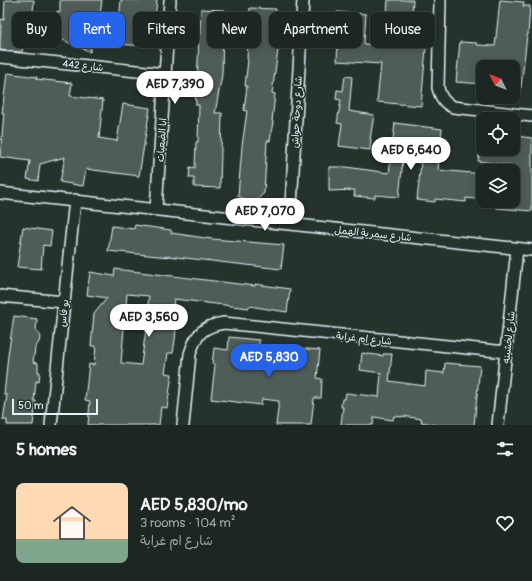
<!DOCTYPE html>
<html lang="en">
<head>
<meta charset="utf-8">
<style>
	:root { --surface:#1c2622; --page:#29322f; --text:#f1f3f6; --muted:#a0a5a5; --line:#3a4340; --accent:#2563eb }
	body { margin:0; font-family:Pangolin,"Playpen Sans Arabic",sans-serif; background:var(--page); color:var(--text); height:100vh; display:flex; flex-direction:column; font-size:15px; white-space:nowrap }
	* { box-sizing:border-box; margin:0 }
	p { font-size:13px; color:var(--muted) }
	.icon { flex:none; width:22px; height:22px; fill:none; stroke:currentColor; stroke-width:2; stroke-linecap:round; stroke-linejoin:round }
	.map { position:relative; height:425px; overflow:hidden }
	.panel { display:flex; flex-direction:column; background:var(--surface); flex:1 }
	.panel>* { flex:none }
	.top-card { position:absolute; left:12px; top:12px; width:508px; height:36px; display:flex; gap:8px }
	.needle { width:26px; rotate:312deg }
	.buttons { position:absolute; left:476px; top:60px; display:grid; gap:8px }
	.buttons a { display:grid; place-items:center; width:44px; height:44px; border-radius:8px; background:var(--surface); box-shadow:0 2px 10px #0003,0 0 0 1px var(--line); font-size:20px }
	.scale { position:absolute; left:12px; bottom:10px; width:86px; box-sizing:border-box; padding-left:4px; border:2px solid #e8f1f8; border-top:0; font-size:11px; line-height:14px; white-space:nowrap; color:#e8f1f8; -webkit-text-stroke:3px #26332d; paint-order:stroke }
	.price { position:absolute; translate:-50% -34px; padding:0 9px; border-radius:14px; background:#fff; color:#222; font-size:13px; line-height:26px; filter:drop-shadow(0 1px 2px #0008) }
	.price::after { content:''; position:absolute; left:50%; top:24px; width:12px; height:9px; margin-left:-6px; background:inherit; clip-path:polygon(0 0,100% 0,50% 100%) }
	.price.on { background:var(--accent); color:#fff }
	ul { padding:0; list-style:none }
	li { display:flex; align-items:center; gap:12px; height:100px; padding:0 16px }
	li span { display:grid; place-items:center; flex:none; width:112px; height:80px; border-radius:8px; color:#555 }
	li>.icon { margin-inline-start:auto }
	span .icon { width:48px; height:48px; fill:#fffc; stroke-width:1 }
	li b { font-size:17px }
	h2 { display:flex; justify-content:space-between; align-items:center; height:48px; padding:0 16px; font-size:17px }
	.tag { padding:0 14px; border-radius:8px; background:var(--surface); box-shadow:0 2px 10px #0003,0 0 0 1px var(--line); font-size:14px; line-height:36px }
	.tag.on { background:var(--accent); color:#fff }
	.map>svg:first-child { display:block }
	.building { fill:#505c59; stroke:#e8f1f8; fill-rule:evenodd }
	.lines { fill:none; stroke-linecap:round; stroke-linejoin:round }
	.minor-casing { stroke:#e8f1f8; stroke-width:14 }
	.minor { stroke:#26332d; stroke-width:11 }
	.labels { text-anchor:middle; stroke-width:3; stroke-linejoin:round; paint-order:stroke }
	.street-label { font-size:10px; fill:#e8f1f8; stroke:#26332d }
</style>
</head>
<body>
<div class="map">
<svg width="532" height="425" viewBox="0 0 532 425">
	<rect width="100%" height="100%" fill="#26332d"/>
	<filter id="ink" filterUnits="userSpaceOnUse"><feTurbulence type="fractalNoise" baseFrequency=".025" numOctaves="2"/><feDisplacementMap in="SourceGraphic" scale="8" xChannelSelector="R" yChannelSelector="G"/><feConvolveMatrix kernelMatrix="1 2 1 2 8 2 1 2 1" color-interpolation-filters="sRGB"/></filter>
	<g filter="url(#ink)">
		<!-- building -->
		<g class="building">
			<polygon points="5,0 34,0 33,12 27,12 27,29 39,30 37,43 24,42 22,52 0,50 1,19 4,20"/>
			<polygon points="60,0 102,0 97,36 92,35 90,52 54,36 57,11 60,12"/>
			<polygon points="121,0 157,0 152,45 146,44 145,46 117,44"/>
			<polygon points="388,0 413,0 410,47 426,48 421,106 377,102 381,64 337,61 338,38 336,37 337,12 366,14 364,44 382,45 382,41 385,42"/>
			<polygon points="500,0 524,2 523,6 530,6 528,35 527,35 521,88 513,87 513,67 483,67 483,84 456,82 460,42 477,43 477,45 495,46"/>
			<polygon points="250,8 276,9 274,43 279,43 272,93 275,94 272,121 273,121 270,141 267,141 264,193 254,203 238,196 242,146 247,111 244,110 247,86 245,86 248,60 247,59"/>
			<polygon points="201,9 225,10 225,25 223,25 222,75 215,113 222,113 220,188 194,187 194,178 189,178 190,167 195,168 196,142 198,142 199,105 196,105 195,88 197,88 199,34 200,34"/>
			<polygon points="7,73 37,77 36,79 72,83 70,96 103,100 99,138 117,141 123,104 150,108 139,176 86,169 83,186 60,182 65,157 40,164 38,181 27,179 30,161 0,157 4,113 2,113"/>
			<polygon points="345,76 352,77 349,111 374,115 370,139 371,139 370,150 339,146 342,124 337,123 341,100 336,99 337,90 343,91"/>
			<polygon points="395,123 442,129 438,170 483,174 483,200 466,198 466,202 435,199 435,202 417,200 421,163 403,160 399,197 375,195 375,198 354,196 355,190 329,191 329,167 346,167 389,173"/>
			<polygon points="516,136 532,138 532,211 496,208 496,201 513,201 513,166 478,161 480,149 514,149"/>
			<polygon points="135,225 171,230 171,233 212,239 284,245 281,269 168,256 168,257 108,251 112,226 134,229"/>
			<polygon points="23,227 52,231 50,246 43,245 41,269 17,267"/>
			<path d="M115,269L255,286V284L290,289L287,312L249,306V308L174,299L172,318L177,319L175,340L173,353H168L165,373L172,374L167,408L161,407L159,425H88L90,401L85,400L89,364L94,365L96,346H91L94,314L107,298L87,295L90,272L114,276ZM127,294L149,296L145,329H146L141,365L121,363Z"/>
			<polygon points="14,316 37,319 36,330 39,334 40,337 39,342 35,348 33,362 38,363 38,372 40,372 39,382 36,381 34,401 36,401 33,425 7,425 7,420 3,420 7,395 4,395 8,355"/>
			<polygon points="229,337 259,340 259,345 320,350 317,378 322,379 321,398 314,398 311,425 276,425 279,401 262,399 261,405 211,399 215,365 212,364 214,348 228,350"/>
			<polygon points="362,353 383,356 383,354 392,354 389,381 425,386 426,371 444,373 445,363 480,366 474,425 437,425 421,422 422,419 402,416 402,417 394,416 393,420 374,417 373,425 341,425 343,407 341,407 342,399 345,399 346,393 379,397 381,373 360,370"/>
		</g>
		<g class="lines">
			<!-- minor casing -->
			<g class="minor-casing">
				<g id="minor">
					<path d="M440,0L438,88C441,98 444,103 453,107L532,116"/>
					<polyline points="0,57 166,74"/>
					<polyline points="0,193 532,250"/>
					<polyline points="156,209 170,0"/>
					<polyline points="290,223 303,0"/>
					<polyline points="0,296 64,302"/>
					<polyline points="51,425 75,200"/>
					<path d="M183,425L190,354C196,334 203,326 224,323L506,352"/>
					<polyline points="498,425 517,249"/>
				</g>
			</g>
			<!-- minor -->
			<use href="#minor" class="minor"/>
		</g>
	</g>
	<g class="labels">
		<!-- street labels -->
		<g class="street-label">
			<text transform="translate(83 65) rotate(6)" y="4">شارع 442</text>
			<text transform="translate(296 112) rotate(-87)" y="4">شارع دوحة حواش</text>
			<text transform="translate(161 140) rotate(-86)" y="4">ابا الضعيات</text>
			<text transform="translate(373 233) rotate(6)" y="4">شارع سمرية الهمل</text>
			<text transform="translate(63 313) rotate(-84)" y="4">بو فاس</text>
			<text transform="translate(508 337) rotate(-84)" y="4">شارع لخشينه</text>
			<text transform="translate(364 338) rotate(6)" y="4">شارع ام غرابة</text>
		</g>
	</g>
</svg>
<div class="buttons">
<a><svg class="needle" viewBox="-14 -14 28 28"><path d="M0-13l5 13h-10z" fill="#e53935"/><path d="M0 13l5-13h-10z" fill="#a0a5a5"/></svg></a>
<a><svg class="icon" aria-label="locate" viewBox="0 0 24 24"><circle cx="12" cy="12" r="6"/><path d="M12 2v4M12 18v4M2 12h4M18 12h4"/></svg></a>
<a><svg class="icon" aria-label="layers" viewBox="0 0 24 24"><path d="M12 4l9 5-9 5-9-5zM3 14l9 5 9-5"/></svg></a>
</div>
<div class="scale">50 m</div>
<b class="price" style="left:175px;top:105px">AED 7,390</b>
<b class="price" style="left:411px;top:171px">AED 6,640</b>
<b class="price" style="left:265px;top:232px">AED 7,070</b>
<b class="price" style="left:149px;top:338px">AED 3,560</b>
<b class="price on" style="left:269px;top:378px">AED 5,830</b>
<div class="top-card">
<a class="tag">Buy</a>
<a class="tag on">Rent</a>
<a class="tag">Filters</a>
<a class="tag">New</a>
<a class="tag">Apartment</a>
<a class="tag">House</a>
</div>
</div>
<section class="panel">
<h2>5 homes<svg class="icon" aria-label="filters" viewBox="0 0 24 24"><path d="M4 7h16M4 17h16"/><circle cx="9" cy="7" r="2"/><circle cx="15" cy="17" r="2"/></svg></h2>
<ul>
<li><span style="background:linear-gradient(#ffd9b3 70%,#7fa58c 0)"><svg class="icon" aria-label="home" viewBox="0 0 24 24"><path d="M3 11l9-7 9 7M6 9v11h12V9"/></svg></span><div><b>AED 5,830/mo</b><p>3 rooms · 104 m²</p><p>شارع ام غرابة</p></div><svg class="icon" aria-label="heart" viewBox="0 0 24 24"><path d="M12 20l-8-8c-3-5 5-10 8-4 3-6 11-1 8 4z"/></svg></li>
</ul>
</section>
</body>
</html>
